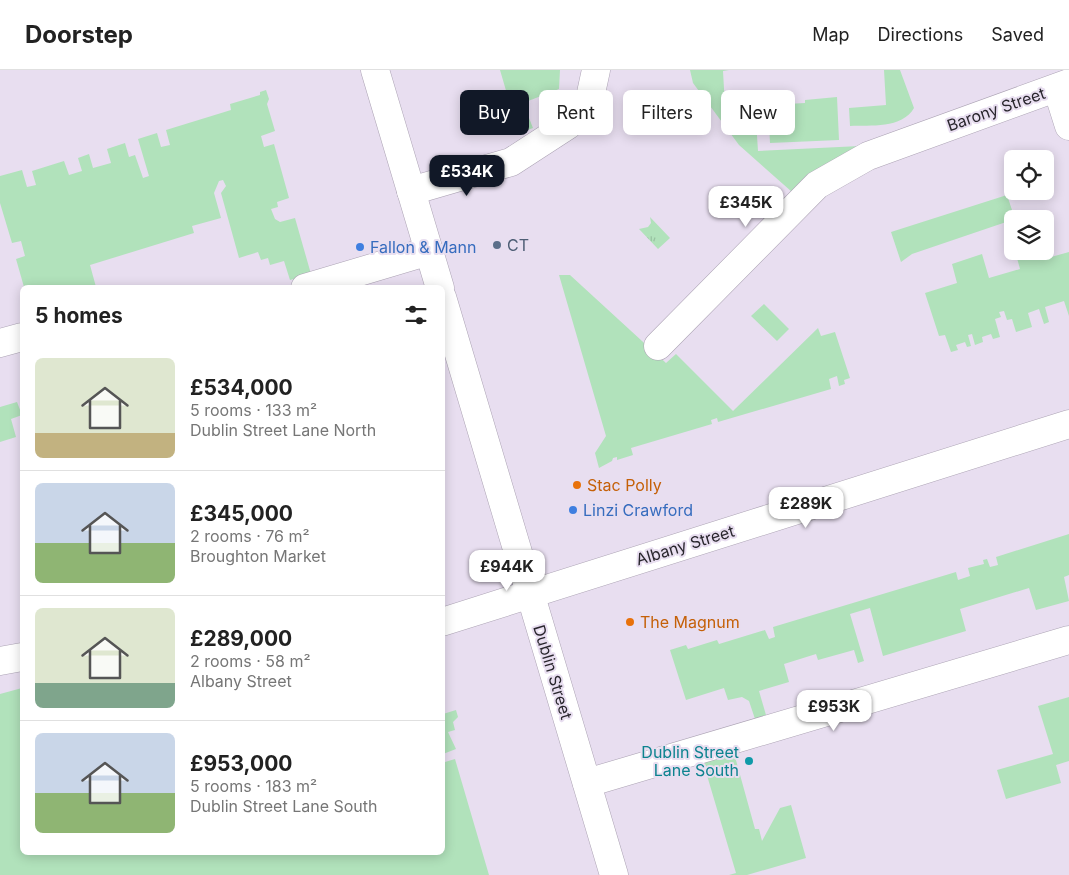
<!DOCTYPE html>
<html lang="en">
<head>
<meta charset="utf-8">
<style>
	:root { --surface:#fff; --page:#f6f6f6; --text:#222; --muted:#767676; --line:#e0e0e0; --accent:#111827 }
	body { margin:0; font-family:Inter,sans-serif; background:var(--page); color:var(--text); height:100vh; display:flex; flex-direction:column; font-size:19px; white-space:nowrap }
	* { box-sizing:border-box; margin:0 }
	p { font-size:16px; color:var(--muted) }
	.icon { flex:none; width:28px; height:28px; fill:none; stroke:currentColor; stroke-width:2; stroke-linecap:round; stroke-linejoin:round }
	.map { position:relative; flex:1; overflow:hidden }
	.details { position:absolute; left:20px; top:215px; width:425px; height:570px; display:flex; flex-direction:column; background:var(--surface); border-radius:8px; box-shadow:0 2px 12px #0003 }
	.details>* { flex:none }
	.banner { position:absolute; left:460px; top:20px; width:475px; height:45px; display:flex; gap:10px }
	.controls { position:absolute; left:1004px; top:80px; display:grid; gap:10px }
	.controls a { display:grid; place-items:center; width:50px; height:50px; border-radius:8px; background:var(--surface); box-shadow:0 2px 12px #0003; font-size:25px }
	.price { position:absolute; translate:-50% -42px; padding:0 11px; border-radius:10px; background:#fff; color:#222; font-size:16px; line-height:32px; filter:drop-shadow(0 1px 2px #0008) }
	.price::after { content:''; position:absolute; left:50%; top:30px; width:15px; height:11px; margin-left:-8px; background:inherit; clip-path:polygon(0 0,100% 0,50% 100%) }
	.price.active { background:var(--accent); color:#fff }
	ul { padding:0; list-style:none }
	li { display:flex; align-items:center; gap:15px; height:125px; padding:0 15px }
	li+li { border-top:1px solid var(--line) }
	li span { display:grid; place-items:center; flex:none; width:140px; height:100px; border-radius:8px; color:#555 }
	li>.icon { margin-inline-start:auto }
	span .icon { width:60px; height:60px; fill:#fffc; stroke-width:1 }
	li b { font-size:21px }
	h2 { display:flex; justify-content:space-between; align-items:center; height:60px; padding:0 15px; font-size:21px }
	.pill { padding:0 18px; border-radius:8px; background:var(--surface); box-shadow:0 2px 12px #0003; font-size:18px; line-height:45px }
	.pill.active { background:var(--accent); color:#fff }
	header { display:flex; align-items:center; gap:30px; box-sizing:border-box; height:70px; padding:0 25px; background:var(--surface); border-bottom:1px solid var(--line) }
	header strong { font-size:24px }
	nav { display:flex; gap:28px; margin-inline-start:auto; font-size:18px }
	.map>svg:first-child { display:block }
	.grass { fill:url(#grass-tufts) }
	.garden { fill:#b1e2bb }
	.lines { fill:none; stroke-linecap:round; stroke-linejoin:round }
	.minor-casing { stroke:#aca3b4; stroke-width:29 }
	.minor { stroke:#fff; stroke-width:28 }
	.service-dot { fill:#5c6f8a; stroke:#e8def0; stroke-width:2 }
	.shop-dot { fill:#3f7fe0; stroke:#e8def0; stroke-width:2 }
	.food-dot { fill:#e8710a; stroke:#e8def0; stroke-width:2 }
	.culture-dot { fill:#0f9aa8; stroke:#e8def0; stroke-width:2 }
	.labels { text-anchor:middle; stroke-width:4; stroke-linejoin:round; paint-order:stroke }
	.street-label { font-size:16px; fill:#29262d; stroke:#e8def0 }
	.service-label { font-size:16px; fill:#4e5e75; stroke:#e8def0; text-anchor:start }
	.shop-label { font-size:16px; fill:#366cbe; stroke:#e8def0; text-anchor:start }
	.food-label { font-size:16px; fill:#c56008; stroke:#e8def0; text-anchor:start }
	.culture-label { font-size:16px; fill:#0d838f; stroke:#e8def0; text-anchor:end }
</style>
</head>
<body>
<header>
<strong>Doorstep</strong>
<nav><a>Map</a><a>Directions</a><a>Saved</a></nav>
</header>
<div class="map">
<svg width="1069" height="805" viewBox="0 0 1069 805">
	<defs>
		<pattern id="grass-tufts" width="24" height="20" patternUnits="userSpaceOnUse" patternTransform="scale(1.25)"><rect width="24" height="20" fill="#b1e2bb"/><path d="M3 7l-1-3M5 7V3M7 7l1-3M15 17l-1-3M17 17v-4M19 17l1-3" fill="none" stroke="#98c2a1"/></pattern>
	</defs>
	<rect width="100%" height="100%" fill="#e8def0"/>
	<!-- grass -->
	<polygon class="grass" points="650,147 670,168 658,179 639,159 648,157 651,153"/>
	<!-- garden -->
	<g class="garden">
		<polygon points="500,0 560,0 559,19 523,33 533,58 519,63 523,56 523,49 512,41"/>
		<polygon points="690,0 729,0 723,1 725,37 755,35 758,81 860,76 792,122 739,75 693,13"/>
		<path d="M884,0H900L914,38C902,59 870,55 850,56L849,38L886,35Z"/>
		<polygon points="266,20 269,29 267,34 275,61 261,66 264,77 274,74 289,128 277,132 278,137 271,139 275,149 280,152 295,148 311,204 290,210 284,191 270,195 268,188 261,190 258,182 239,188 221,123 226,116 223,110 219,111 214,123 221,148 192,156 194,163 90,195 96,217 24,217 16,189 25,186 21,171 12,173 0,133 0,106 22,100 27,117 36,115 32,101 64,91 69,105 82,101 78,88 89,84 93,98 111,93 107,79 125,73 129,87 135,85 143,108 149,106 138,69 157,63 161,77 170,75 166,60 231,40 230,34 260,25 260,22"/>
		<polygon points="837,27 839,70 770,73 768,35 805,33 805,30"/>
		<polygon points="1007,125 1015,149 912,184 901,192 891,162"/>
		<polygon points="1045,167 1051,187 1069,182 1069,246 1064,231 1045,237 1049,252 1044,254 1039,239 1028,243 1032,257 1016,262 1012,249 1007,250 1004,241 999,242 1001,247 995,249 1000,267 993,269 991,264 982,267 983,272 975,275 972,264 968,265 971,276 967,277 965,272 956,275 958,280 951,282 945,265 939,266 925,223 957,213 952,194 982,184 989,208 1020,199 1015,181 1045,181"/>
		<polygon points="559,205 570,205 666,293 676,284 733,341 818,258 821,266 835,262 850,308 844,310 845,314 839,316 837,306 829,309 831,319 718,352 717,348 711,350 712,354 631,378 633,385 617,390 617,387 613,388 612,391 599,398 595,383 606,366"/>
		<polygon points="764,234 789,259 777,271 751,246"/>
		<polygon points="17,332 22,345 11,349 16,367 0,372 0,337"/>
		<polygon points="1069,464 1069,505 1064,507 1069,531 1036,540 1029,518 960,539 966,561 883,586 870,538 850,544 864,591 858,593 854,580 818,590 816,584 784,594 789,612 759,621 766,645 755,649 749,631 742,627 728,630 724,618 686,630 670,580 686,575 688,579 717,570 719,574 765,560 769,569 775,567 773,557 956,502 958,510 970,506 968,498 984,494 983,490 987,489 990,497 998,495 996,487"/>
		<polygon points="22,618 22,782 442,782 442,653 444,652 443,644 456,640 458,647 453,652 455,660 448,662 456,679 443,684 445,692 455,689 489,805 0,805 0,624"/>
		<polygon points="1069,627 1069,691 1056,695 1061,713 1006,729 997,700 1053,684 1038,636"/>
		<polygon points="734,683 755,759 759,759 762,771 780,738 791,735 806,788 747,805 729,805 736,803 703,692"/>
	</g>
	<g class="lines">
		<!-- minor casing -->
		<g class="minor-casing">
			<g id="minor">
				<polyline points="375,0 440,218"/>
				<polyline points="1057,18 1069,56"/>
				<polyline points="411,121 511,92 568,55 588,37 596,0"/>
				<polyline points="305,218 429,181"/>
				<polyline points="442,227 614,805"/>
				<polyline points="0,273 22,267"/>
				<polyline points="658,276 817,115 868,86 1069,13"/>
				<polyline points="442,552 1069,354"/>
				<polyline points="0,591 22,587"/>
				<polyline points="587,713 1069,570"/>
			</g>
		</g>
		<!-- minor -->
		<use href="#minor" class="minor"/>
	</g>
	<!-- markers -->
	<circle class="service-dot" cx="497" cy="175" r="5"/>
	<g class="shop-dot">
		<circle cx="360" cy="177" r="5"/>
		<circle cx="573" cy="440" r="5"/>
	</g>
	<g class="food-dot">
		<circle cx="577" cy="415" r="5"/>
		<circle cx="630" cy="552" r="5"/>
	</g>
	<circle class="culture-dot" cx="749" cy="691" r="5"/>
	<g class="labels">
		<!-- street labels -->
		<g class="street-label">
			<text transform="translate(996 39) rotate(-19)" y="6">Barony Street</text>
			<text transform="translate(685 475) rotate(-17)" y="6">Albany Street</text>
			<text transform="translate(553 602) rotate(73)" y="6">Dublin Street</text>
		</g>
		<!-- service labels -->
		<g class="service-label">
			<text x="507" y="181">CT</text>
		</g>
		<!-- shop labels -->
		<g class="shop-label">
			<text x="370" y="183">Fallon &amp; Mann</text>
			<text x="583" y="446">Linzi Crawford</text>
		</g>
		<!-- food labels -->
		<g class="food-label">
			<text x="587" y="421">Stac Polly</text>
			<text x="640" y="558">The Magnum</text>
		</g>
		<!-- culture labels -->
		<g class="culture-label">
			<text x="739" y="688">Dublin Street<tspan x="739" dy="18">Lane South</tspan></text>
		</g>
	</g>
</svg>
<div class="controls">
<a><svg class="icon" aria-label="locate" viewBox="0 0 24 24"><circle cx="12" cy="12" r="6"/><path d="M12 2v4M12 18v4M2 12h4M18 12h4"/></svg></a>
<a><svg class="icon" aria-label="layers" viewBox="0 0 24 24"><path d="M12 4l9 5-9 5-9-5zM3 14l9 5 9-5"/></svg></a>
</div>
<b class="price active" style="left:467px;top:127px">£534K</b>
<b class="price" style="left:746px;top:158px">£345K</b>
<b class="price" style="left:806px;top:459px">£289K</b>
<b class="price" style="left:507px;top:522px">£944K</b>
<b class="price" style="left:834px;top:662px">£953K</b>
<div class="banner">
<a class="pill active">Buy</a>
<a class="pill">Rent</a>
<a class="pill">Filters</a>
<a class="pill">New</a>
</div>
<section class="details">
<h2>5 homes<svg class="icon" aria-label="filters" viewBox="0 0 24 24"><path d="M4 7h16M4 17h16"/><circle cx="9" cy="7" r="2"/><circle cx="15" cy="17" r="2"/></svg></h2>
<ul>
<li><span style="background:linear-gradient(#dfe7d0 75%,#c2b280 0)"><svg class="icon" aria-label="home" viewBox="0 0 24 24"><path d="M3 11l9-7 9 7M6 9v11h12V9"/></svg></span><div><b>£534,000</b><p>5 rooms · 133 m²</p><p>Dublin Street Lane North</p></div></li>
<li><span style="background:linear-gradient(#c9d6e8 60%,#8fb573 0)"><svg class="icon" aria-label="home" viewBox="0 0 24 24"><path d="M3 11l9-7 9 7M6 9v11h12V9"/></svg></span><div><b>£345,000</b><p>2 rooms · 76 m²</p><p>Broughton Market</p></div></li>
<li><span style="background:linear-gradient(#dfe7d0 75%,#7fa58c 0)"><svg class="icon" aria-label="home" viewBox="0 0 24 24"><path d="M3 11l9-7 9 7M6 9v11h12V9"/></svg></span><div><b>£289,000</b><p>2 rooms · 58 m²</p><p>Albany Street</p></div></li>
<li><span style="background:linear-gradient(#c9d6e8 60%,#8fb573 0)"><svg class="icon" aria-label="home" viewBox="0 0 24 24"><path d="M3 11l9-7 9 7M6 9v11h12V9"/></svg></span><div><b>£953,000</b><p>5 rooms · 183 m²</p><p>Dublin Street Lane South</p></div></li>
</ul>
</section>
</div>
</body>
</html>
